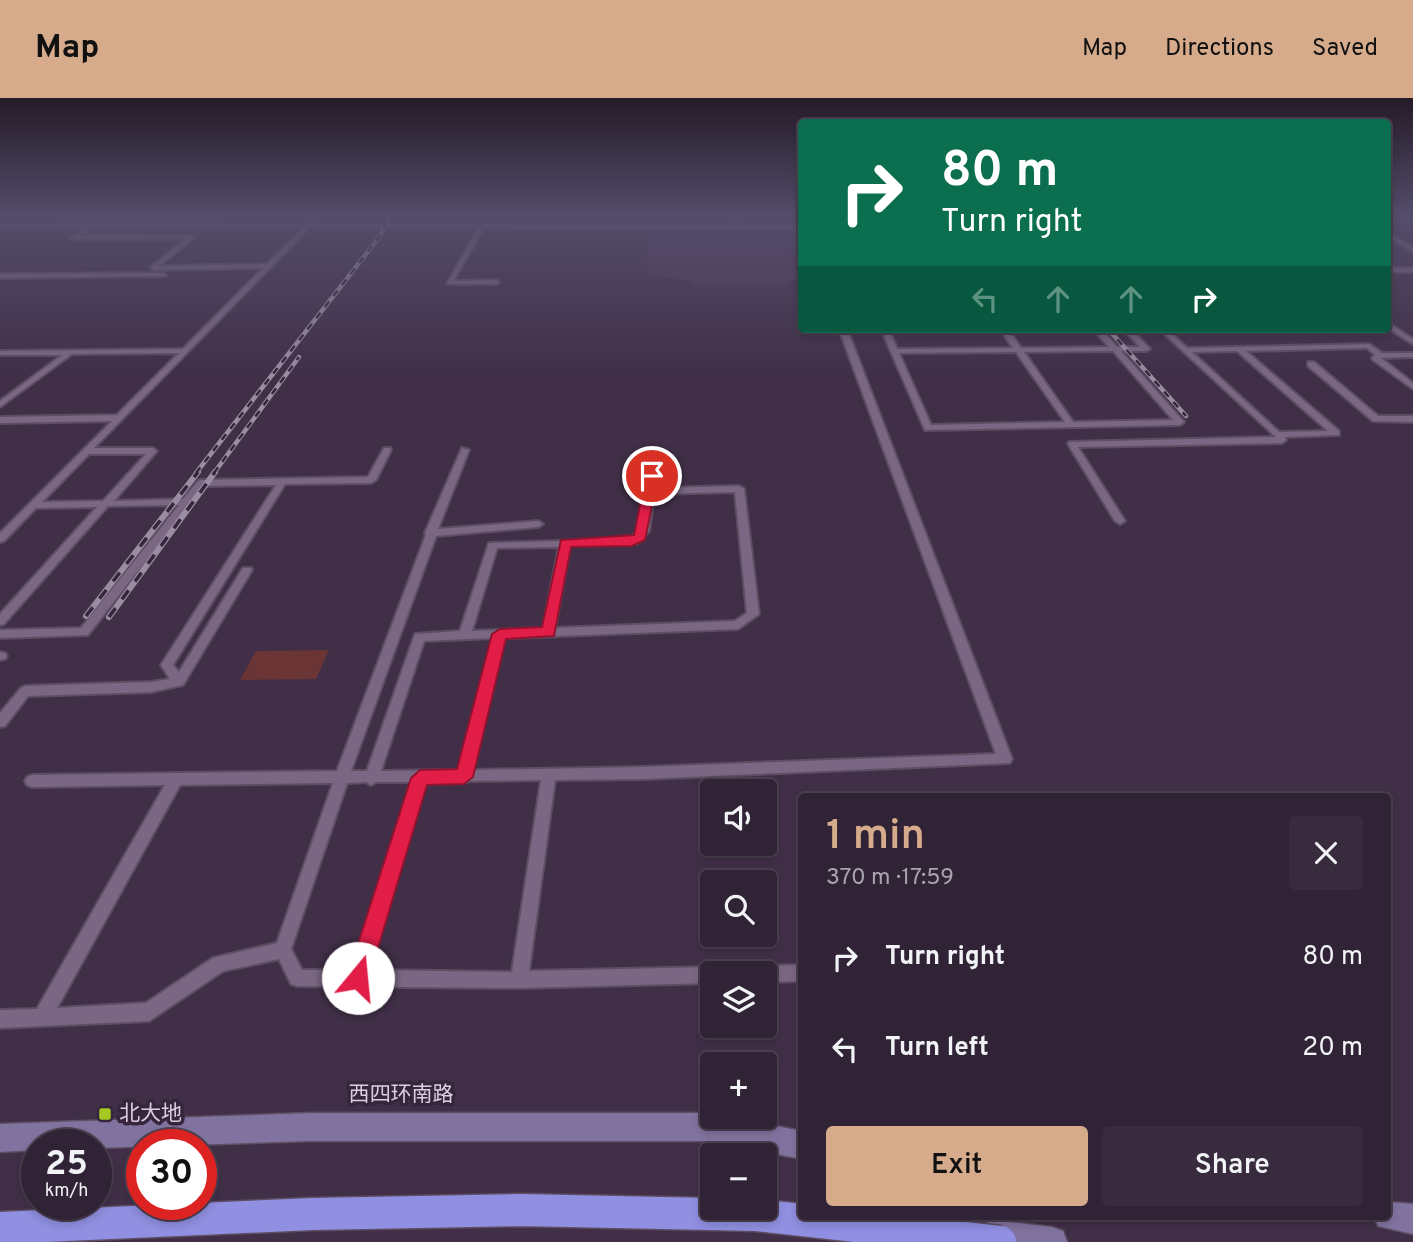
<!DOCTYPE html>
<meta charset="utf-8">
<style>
:root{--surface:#312336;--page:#392b3e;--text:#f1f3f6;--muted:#a8a4ad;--line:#4c4051;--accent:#d6ab8b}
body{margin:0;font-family:Overpass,"Noto Sans SC",sans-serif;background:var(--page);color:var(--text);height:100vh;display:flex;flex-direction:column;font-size:26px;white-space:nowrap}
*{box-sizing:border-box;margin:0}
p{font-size:23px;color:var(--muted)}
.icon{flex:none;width:38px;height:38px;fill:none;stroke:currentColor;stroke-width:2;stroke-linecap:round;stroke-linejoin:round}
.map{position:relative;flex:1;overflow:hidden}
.panel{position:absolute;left:798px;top:695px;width:593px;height:427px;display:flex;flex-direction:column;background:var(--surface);border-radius:7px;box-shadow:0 4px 10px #0003,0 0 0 2px var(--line)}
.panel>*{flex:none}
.hud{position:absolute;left:798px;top:21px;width:593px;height:214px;border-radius:7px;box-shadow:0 4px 10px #0003,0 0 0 2px var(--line);background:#0b6e4f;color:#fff;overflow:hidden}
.buttons{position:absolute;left:700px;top:681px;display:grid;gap:14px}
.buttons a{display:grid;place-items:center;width:77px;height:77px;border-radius:7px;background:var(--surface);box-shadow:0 4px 10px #0003,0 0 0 2px var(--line);font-size:35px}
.speed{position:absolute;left:21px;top:1031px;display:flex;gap:14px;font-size:35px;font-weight:700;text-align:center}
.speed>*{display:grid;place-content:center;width:91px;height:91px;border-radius:50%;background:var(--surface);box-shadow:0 4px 10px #0003,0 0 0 2px var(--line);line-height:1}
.speed small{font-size:18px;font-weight:400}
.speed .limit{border:10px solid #d22;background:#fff;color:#111}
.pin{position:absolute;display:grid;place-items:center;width:60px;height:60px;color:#fff;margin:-30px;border:4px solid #fff;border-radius:50%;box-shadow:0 2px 7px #0007}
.me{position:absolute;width:77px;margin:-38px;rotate:17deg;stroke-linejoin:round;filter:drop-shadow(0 0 5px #0008)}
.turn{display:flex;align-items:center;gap:24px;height:147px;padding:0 28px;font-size:32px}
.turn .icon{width:91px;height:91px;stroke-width:2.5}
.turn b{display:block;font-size:49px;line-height:60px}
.lanes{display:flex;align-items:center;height:66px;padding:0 28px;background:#0003;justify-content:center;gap:35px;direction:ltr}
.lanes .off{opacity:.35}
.round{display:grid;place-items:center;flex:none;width:74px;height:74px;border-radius:7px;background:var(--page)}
.summary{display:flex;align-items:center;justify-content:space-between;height:119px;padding:0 28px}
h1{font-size:42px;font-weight:600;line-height:52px;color:var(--accent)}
.button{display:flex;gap:14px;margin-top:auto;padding:14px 28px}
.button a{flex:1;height:80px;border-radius:7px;background:var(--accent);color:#111;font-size:28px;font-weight:600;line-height:80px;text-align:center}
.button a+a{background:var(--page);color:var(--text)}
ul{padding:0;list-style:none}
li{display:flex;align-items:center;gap:21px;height:91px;padding:0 28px}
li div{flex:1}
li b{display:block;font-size:26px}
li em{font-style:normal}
header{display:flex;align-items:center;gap:42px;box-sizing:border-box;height:98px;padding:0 35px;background:var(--accent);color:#111}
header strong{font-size:33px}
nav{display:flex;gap:38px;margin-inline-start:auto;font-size:24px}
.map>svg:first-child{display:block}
.built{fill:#4d3655}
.green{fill:#6a3534}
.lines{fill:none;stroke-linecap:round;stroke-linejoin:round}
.street-casing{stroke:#5d4e63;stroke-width:4}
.secondary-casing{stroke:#5d4e63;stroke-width:3}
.street{fill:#7b6783;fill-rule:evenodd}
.secondary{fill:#81739f;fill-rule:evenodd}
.rail-far1-casing{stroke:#9b8da1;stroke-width:4.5}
.rail-casing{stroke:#9b8da1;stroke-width:6}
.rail-far1{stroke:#37253d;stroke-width:2.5;stroke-dasharray:7;stroke-linecap:butt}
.rail{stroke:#37253d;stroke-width:3.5;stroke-dasharray:11;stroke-linecap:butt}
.highway-bridge-casing{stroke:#5d4e63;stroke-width:35;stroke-linecap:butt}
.highway-bridge{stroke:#908fe1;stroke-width:32}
.route{fill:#e11d48;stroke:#92132f;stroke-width:2}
.poi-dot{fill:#a5c822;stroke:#37253d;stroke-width:2.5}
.labels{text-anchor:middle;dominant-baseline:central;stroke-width:7;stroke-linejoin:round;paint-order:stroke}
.near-street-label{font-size:21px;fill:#dacfdf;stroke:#37253d}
.near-poi-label{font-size:21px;fill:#dacfdf;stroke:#37253d;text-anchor:start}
</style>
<header>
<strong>Map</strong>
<nav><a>Map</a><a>Directions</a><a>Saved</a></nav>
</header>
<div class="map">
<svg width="1413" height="1144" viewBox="0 0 1413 1144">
<rect width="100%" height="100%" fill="#412f48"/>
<path class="built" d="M645 133 801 135V183H786L785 187H690L691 183 648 177Z"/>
<path class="green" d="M329 552 316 581 240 582 256 553Z"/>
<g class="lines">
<defs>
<g id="street">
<path d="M56 117 217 118 220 120 217 122 59 119Z"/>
<path d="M316 117H322L313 126 802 127V131L310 129 94 350H153L157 353 114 403 183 401 198 383 201 382 368 379 384 350H390L391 352 376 382 371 385 285 386 173 567 179 574 243 470H251L252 472 183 587 151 594 28 598 5 628 0 629V615L21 590 25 588 151 584 170 581 161 567 276 387 204 388 88 537 0 540V532L81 530 179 407 108 408 4 526 0 527V516L97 409 36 410 4 443 0 444V435L112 323 0 325V319L117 317 179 255 72 256 0 309V303L62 257H0V253L183 251 263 170 153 172 151 169 186 141H73L70 139 84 132 89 133 81 137 194 138V140L159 168 267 166 304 129H0V125L307 126ZM89 356H146L103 403 42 404Z"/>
<path d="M757 117H770L738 122 741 124 738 126 725 122Z"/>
<path d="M1413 120V124L1388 125V121Z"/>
<path d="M478 131 483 132 453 183 496 182 499 184 496 186H447Z"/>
<path d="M1388 135 1413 149V154L1388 139Z"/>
<rect x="1388" y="170" width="25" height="4"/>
<path d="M164 175 166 178 0 180V176Z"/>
<path d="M1388 225 1413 241V246L1388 230Z"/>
<path d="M839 231H847L1012 661 1010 665 643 681 555 682 529 873 712 869 718 871 720 875H712V885L519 890 297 888 291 886 279 861 223 873 149 923 0 930V912L37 911 165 687 32 689 27 687 25 683 27 679 32 677 337 673 426 437 425 435 462 350 469 352 438 431 538 423 543 426 538 429 436 438 351 673H367L415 536 460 533 489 445 629 441 639 432 649 363 654 360 659 363 655 390 739 388 744 391 759 516 738 531 505 540 473 672 643 669 996 656ZM735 394 747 515 735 523 555 530 570 448 636 446 649 433 654 396ZM559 449 543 530 472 533 497 450ZM493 540 459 672 381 673 424 543ZM541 682 512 874 369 872 426 683 464 685 469 683ZM366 684 371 687 376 684H412L352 872H302L291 851 347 685ZM333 685 277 845 213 860 146 905 57 910 180 687Z"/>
<path d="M881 231H889L897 251 1013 250 1000 231H1008L1021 250 1109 249 1093 231H1101L1117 249H1140L1123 231H1131L1150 251 1146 253H1121L1184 324 1180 327 925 332ZM1113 253 1173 322 1073 324 1024 254ZM1016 254 1065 324 931 327 899 255Z"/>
<path d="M1159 231H1167L1187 250 1369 246 1382 255H1413V259L1381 260 1413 285V291L1373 262 1372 260 1375 257 1367 250 1246 253 1339 333V337L1285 339 1286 342 1282 345 1078 349 1125 423 1120 426 1115 423 1068 346 1069 344 1276 339ZM1237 253 1328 333 1279 334 1192 254Z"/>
<path d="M1308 264H1314L1378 318H1413V324L1373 323 1308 268Z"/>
<path d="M0 554 5 555 7 558 5 561 0 562Z"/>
<path d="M802 867V883L765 884V875H757L759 870 765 868Z"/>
</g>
<g id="secondary">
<path d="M310 1015H706L802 1033V1061L706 1043H310L96 1050V1046H37V1052L0 1054V1026Z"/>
<path d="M1388 1104 1413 1106V1136L1378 1128 1374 1118H1388Z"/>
<path d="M993 1122 1052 1129 1063 1133 1067 1144H981L978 1137 983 1127Z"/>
</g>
</defs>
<use href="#street" class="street-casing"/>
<use href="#secondary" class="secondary-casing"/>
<use href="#street" class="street"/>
<use href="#secondary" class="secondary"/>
<defs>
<g id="rail-far1">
<path d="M1108 231 1186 318"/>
<path d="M196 375 380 138 389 117"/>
<path d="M214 375 299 259"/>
</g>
<g id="rail">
<path d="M86 518 198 374"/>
<path d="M109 519 215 374"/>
</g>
</defs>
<use href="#rail-far1" class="rail-far1-casing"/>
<use href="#rail" class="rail-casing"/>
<use href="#rail-far1" class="rail-far1"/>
<use href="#rail" class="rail"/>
<defs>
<path id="highway-bridge" d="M0 1130 313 1116 522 1112 756 1117 1000 1144"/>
</defs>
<use href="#highway-bridge" class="highway-bridge-casing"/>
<use href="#highway-bridge" class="highway-bridge"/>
</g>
<linearGradient id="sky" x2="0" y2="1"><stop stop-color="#241a28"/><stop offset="0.42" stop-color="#544d6a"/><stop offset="1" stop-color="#544d6a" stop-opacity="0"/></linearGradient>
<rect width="1413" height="277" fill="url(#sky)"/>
<path class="route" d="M652 374 658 378 645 442 632 448 571 449 554 538 506 541 473 679 464 686 427 687 369 880 366 888 358 891 350 888 347 880 411 680 420 672 457 671 492 536 500 531 542 529 561 442 634 437 646 378Z"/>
<rect class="poi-dot" x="98" y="1009" width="14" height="14" rx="3.5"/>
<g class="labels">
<g class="near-street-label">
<text x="401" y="997">西四环南路</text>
</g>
<g class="near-poi-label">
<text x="119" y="1016">北大地</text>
</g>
</g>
</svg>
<div class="buttons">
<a><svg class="icon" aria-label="sound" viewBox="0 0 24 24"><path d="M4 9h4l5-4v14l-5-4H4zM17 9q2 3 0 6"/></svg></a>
<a><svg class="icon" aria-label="search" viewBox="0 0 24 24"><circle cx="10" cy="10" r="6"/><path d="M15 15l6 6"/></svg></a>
<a><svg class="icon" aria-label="layers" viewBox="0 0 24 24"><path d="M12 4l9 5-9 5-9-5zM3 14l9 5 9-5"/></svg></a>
<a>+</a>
<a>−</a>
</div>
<div class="speed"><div>25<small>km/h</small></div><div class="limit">30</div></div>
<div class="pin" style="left:652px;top:378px;background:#d93025"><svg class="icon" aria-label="arrive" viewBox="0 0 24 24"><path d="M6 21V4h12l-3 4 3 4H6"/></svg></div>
<svg class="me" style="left:358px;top:880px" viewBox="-20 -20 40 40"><circle r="19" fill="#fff"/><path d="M0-13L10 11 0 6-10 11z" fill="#e11d48"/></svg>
<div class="hud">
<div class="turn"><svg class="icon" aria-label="right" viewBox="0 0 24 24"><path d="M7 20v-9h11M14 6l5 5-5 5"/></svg><div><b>80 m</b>Turn right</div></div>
<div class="lanes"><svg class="icon off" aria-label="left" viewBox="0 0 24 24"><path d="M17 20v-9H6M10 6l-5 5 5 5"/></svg><svg class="icon off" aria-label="ahead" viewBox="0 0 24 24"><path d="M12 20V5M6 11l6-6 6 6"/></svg><svg class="icon off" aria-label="ahead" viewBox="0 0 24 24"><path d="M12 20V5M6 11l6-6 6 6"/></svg><svg class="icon" aria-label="right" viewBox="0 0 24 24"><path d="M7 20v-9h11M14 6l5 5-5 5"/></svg></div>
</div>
<section class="panel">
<div class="summary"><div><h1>1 min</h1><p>370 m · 17:59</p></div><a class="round"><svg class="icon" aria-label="close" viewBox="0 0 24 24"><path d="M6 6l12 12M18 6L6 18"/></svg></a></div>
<ul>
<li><svg class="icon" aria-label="right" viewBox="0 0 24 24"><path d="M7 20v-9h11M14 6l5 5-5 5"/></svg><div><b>Turn right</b></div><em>80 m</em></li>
<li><svg class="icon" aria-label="left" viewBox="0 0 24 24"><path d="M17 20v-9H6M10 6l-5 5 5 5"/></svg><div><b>Turn left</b></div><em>20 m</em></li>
</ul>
<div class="button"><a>Exit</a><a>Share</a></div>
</section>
</div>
